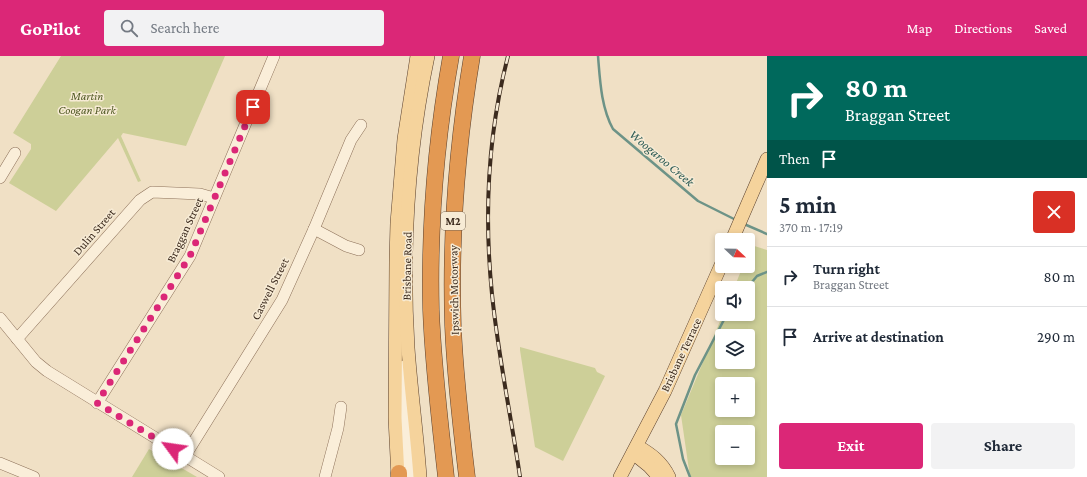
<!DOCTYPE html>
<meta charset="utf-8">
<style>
:root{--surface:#fff;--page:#f2f2f3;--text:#1f2937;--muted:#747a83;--line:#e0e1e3;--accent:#db2777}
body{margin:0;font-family:"Crimson Pro",serif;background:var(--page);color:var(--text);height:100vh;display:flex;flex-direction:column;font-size:15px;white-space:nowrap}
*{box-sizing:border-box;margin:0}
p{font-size:13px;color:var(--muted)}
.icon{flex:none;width:22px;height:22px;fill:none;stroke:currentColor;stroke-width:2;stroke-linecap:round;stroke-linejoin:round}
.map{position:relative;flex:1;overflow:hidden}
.drawer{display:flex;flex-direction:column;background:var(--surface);width:320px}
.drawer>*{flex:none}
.hud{background:#00695c;color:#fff;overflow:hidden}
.needle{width:26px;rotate:112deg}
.buttons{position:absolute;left:715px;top:177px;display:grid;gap:8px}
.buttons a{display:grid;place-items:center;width:40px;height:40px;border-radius:4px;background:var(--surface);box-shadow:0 2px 6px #0003;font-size:20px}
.pin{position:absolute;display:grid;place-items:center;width:34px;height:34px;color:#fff;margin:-17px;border-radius:8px;box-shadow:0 2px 6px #0006}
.me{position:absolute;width:44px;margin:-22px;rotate:301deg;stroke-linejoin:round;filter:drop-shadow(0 0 3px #0008)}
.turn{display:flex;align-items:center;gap:14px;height:84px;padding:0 12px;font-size:18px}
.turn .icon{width:52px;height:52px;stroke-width:2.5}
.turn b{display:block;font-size:28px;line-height:34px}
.then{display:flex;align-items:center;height:38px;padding:0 12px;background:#0003;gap:8px;font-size:15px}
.round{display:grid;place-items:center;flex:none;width:42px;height:42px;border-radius:4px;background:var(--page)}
.summary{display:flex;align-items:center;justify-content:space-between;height:68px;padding:0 12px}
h1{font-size:24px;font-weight:700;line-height:30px}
.action{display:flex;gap:8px;margin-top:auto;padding:8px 12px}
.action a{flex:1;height:46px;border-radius:4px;background:var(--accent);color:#fff;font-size:16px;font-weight:700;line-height:46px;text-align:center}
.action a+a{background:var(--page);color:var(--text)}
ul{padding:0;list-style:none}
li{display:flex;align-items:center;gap:12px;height:60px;padding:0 12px;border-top:1px solid var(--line)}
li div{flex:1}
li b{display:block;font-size:15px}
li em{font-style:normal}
header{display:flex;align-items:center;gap:24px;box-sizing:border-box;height:56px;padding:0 20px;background:var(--accent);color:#fff}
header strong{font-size:19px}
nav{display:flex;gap:22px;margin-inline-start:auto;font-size:14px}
.search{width:280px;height:36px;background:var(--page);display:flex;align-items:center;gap:10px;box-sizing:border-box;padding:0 14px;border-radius:4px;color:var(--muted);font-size:15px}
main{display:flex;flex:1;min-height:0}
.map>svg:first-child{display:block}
.green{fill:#cdcf98;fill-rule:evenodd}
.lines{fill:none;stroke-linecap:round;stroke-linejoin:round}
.stream{stroke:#6d9387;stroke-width:2.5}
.minor-casing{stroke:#8d715a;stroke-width:12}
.major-casing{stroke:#5a402e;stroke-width:14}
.highway-casing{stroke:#5a402e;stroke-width:17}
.minor{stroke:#faeed9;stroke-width:11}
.major{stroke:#f5d39c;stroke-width:13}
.highway{stroke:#e39953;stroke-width:16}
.rail-casing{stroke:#3c2b1e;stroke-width:4}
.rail{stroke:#f7ebd5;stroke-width:2.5;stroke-dasharray:8;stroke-linecap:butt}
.route{stroke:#db2777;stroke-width:7;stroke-dasharray:0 12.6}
.labels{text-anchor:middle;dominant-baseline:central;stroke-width:3;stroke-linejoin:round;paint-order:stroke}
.shield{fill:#f7ebd5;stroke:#746555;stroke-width:1}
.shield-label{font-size:11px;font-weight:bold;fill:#3c2b1e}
.park-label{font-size:12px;font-style:italic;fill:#505924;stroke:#f7ebd5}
.street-label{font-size:12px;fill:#3c2b1e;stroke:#f7ebd5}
.water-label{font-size:13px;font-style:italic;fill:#2d5c56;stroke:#f7ebd5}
</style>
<header>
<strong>GoPilot</strong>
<div class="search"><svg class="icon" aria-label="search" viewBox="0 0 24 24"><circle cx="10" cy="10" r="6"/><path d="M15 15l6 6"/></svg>Search here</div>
<nav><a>Map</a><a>Directions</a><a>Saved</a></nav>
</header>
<main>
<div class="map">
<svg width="767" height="421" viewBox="0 0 767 421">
<rect width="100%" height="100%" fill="#f0e0c5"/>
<g class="green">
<path d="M61 0H225L186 90 123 77 121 80 141 125 138 126 118 82 56 155 9 127 31 93V88L13 77Z"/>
<path d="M751 189 767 194V421H690L681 359 723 258H748V232H734L743 210H748V197ZM722 280H748V306H722ZM722 328H748V354H722ZM722 376H748V402H722Z"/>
<path d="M520 291 595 312 597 316 605 320 563 405 535 391 520 294Z"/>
<path d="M149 393 197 421H132Z"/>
</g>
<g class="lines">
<g class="stream">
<path d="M598 0C600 24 601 51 613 73L698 145 736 164"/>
<path d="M744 168 767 178"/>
<path d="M747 232 757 220 767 216"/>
<path d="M690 421 683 403 676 368 695 319 727 258"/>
</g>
<defs>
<g id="minor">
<path d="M0 122 15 97"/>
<path d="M314 173 346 190 359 194"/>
<path d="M0 262 36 306 47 315 219 421"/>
<path d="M17 283 140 144 152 136 200 138 214 142"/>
<path d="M404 310 405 373 409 421"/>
<path d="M97 347 190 200 274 0"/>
<path d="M185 400 282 244 314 173 351 84 361 69"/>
<path d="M0 407 34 421"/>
<path d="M325 421 338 372 341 351"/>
</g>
<g id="major">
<path d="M732 184 767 103"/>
<path d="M637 390C651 398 662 406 669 421"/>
<path d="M633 397 649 410 659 421"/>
<path d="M398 421 395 362 396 206 397 167 404 83 417 0"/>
<path d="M420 421C417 378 411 335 408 292 402 194 408 95 428 0"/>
<path d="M620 421 665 335 722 207"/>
</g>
<g id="highway">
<path d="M399 417V421"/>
<path d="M446 421C440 366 433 310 431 254 429 169 436 84 451 0"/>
<path d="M467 421C461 371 455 320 453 270 450 179 457 90 472 0"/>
</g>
</defs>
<use href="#minor" class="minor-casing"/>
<use href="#major" class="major-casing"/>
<use href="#highway" class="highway-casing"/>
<use href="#minor" class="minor"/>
<use href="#major" class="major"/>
<use href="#highway" class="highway"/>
<defs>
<path id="rail" d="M508 0C488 77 484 159 492 238 498 299 511 360 520 421"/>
</defs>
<use href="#rail" class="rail-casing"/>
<use href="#rail" class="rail"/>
</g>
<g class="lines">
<path class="route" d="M173 393 97 347 190 200 253 51"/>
</g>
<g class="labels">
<rect class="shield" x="441" y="156" width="24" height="18" rx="3"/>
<g class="shield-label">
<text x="453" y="165">M2</text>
</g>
<g class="park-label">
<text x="87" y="40">Martin<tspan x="87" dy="14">Coogan Park</tspan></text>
</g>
<g class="street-label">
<text transform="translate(185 174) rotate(-65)">Braggan Street</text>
<text transform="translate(94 176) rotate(-49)">Dulin Street</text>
<text transform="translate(407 210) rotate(-89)">Brisbane Road</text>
<text transform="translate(270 233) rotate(-63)">Caswell Street</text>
<text transform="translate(454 234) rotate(-91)">Ipswich Motorway</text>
<text transform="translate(681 299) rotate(-65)">Brisbane Terrace</text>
</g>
<g class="water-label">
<text transform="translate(662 102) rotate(40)">Woogaroo Creek</text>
</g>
</g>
</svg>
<div class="buttons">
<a><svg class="needle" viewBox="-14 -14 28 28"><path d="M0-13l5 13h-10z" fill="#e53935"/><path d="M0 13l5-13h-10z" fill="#747a83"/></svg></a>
<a><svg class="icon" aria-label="sound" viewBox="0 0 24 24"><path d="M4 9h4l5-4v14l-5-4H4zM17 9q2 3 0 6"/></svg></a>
<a><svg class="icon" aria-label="layers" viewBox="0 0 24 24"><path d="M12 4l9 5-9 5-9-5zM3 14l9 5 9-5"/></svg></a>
<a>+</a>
<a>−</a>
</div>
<div class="pin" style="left:253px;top:51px;background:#d93025"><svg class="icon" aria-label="arrive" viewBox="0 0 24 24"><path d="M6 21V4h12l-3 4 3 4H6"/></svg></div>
<svg class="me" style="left:173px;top:393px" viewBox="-20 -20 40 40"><circle r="19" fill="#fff"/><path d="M0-13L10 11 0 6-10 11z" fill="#db2777"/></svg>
</div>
<section class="drawer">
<div class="hud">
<div class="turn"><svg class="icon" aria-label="right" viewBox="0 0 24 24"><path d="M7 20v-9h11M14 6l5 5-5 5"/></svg><div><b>80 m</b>Braggan Street</div></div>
<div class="then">Then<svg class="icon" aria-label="arrive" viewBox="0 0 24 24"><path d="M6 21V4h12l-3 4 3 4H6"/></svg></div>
</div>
<div class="summary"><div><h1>5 min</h1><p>370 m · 17:19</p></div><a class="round" style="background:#d93025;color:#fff"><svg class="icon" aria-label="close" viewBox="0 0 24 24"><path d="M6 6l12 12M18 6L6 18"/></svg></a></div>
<ul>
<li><svg class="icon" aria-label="right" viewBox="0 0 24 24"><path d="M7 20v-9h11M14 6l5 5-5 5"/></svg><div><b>Turn right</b><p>Braggan Street</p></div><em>80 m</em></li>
<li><svg class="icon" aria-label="arrive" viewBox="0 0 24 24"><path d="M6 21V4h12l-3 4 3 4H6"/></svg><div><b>Arrive at destination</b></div><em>290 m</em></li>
</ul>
<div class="action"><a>Exit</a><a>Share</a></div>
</section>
</main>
